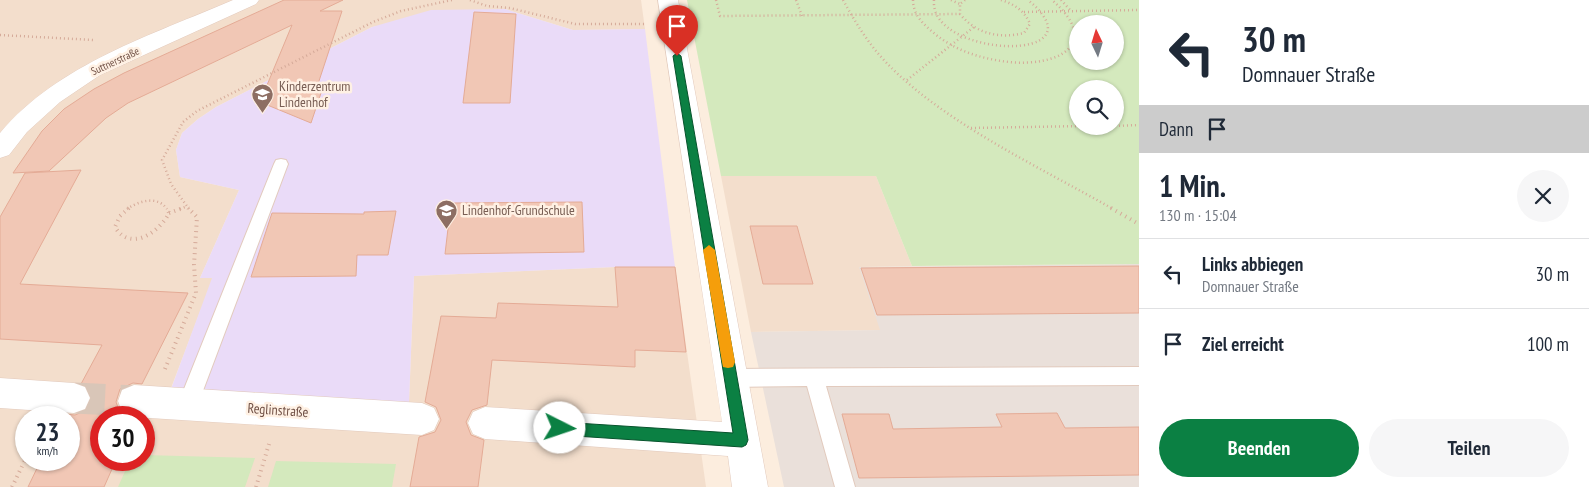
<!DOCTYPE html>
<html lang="de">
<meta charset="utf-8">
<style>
:root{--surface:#fff;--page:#f6f6f7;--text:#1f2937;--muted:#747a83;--line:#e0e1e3;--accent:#0b8043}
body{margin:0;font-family:"PT Sans Narrow",sans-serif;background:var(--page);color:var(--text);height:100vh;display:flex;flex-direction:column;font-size:19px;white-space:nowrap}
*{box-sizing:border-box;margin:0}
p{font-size:16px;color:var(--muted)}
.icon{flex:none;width:28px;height:28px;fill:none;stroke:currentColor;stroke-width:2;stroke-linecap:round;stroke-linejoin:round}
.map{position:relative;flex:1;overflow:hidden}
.sheet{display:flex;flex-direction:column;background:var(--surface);width:450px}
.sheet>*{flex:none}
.guide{background:#fff;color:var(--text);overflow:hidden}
.needle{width:32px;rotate:356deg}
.buttons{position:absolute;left:1069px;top:15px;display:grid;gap:10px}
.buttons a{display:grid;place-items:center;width:55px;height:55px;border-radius:50%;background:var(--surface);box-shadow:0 1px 4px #0004;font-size:25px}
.speed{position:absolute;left:15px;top:406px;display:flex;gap:10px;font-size:25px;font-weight:700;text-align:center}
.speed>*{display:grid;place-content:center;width:65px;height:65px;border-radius:50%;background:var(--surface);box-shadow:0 1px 4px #0004;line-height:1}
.speed small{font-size:12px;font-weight:400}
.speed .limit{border:8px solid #d22;background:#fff;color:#111}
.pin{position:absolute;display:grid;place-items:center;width:42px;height:42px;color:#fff;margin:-51px -21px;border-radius:50% 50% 50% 0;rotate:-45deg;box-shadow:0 0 5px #0007}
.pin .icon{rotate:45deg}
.me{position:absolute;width:55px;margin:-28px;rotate:94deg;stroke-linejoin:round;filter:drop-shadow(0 0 4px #0008)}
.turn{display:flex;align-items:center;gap:18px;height:105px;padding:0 20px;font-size:22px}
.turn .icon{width:65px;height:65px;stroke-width:2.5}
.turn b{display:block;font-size:35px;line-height:42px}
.then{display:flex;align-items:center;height:48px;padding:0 20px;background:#0003;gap:10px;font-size:19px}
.round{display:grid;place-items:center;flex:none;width:52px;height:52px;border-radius:26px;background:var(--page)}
.headline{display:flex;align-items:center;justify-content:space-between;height:85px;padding:0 20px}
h1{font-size:30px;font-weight:700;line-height:38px}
.primary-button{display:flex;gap:10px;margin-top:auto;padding:10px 20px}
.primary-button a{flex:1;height:58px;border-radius:30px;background:var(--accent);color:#fff;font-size:20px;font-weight:700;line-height:58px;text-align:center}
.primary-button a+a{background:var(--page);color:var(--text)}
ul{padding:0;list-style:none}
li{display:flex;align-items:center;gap:15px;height:70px;padding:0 20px;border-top:1px solid var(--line)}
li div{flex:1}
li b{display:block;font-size:19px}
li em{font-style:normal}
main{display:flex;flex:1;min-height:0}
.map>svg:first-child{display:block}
.residential{fill:#f3decc;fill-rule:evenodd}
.industrial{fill:#eae0da}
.education{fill:#eadbf8}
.green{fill:#d4e9bd;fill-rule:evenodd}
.building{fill:#f1c7b5;stroke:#e4ab96}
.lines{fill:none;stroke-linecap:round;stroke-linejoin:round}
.minor-tunnel{stroke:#d9c6b8;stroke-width:31;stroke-dasharray:31 15;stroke-linecap:butt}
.service-casing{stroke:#e2cabd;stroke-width:2}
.minor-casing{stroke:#e2cabd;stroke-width:1}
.path-far1{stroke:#d5aa99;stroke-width:2.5;stroke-dasharray:1 3;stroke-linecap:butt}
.path{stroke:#d5aa99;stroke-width:4;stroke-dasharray:1 4.5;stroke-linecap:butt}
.service{fill:#fff;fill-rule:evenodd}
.minor{fill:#fff;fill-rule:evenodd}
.route{fill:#0b8043;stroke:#07532c}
.slow{fill:#f59e0b}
.labels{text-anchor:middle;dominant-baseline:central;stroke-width:5;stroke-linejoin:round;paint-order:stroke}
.far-street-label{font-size:11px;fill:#715146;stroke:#fff1e4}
.education-label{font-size:14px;fill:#785e54;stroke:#fff1e4;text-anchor:start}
.street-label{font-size:14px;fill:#715146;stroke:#fff1e4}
</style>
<main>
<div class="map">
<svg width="1139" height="487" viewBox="0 0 1139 487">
<rect width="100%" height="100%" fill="#fcedde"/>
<g class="residential">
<path d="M0 0H641L645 29 573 30 505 9 372 27 216 107 198 119 182 133 176 150 180 177 239 190 200 278H213L171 388 409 402 414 276 615 267H675L706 487H0ZM26 418H69V460H26ZM101 418H144V460H101Z"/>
<path d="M721 176H876L912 266 860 267 881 330 751 332Z"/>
</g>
<path class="industrial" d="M1139 264V487H784L751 332 880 330 859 267Z"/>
<path class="education" d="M505 9 573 30 645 29 675 267H615L414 276 409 403 171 389 212 278H200L239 190 180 177 176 150 182 133 198 119 216 107 372 27 431 10Z"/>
<g class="green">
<path d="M687 0H1139V264L912 266 876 176H721ZM1078 24H1115V61H1078ZM1078 89H1115V126H1078Z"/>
<path d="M144 455 255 458 245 487H118L130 460H144Z"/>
<path d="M276 461 396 464 392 487H268Z"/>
</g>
<g class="building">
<path d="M284 0H343L320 11H342L318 84H324L311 123 260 102 292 25 128 103 106 118 49 171 13 173 42 131 64 109 94 89 124 73Z"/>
<path d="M474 12 516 14 510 103H463Z"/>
<path d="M81 170 20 284 188 293 142 384 133 383 120 389 116 402 120 413 126 416V418H101V460H116L104 487H28L41 460H69V418H62L64 414 75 415 87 410 92 397 87 386 81 384 102 345 0 339V217L25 173Z"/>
<path d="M582 202 584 252 445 254 451 203Z"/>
<path d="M396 211 388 255H357L356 276 251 277 272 213 364 214V212Z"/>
<path d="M750 226H797L813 284H763Z"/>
<path d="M1139 266V313L877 315 861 268Z"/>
<path d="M615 267H675L686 352 635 350V367L492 360 487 405 472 410 466 422 471 435 484 440 478 487H410L419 437 435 432 441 420 436 407 425 402 441 316 496 318 498 303 618 307Z"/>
<path d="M1057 413 1065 428 1139 427V475L859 478 842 414H889L893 429 1002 427 996 414Z"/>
</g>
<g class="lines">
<path class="minor-tunnel" d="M74 398 134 401"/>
<defs>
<g id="service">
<path d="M281 159 286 160 288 164 198 404 195 411 188 413 181 411 178 404 274 164 276 160Z"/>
<path d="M1139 367V385L826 386 855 487H835L807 386 731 387 724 384 722 378 724 372 731 369Z"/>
</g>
<g id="minor">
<path d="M233 0H259L256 4 100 75 60 102 27 132 9 155 0 158V133C58 64 152 35 233 0Z"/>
<path d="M658 0H678L768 487H732L728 456 485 439 473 434 468 423 473 412 485 407 722 422Z"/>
<path d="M0 378 74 383 85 387 90 398 85 409 74 413 0 408Z"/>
<path d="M134 385 422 403 434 408 439 419 434 430 422 435 134 417 122 412 118 401 122 390Z"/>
</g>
</defs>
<use href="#service" class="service-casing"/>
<use href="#minor" class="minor-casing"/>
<g class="path-far1">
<path d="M470 0 487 6 510 8 575 24H644"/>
<path d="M716 0 720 16 960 14"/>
<path d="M796 0 802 16"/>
<path d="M843 0C853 18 863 35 876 51 931 117 1038 166 1113 209"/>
<path d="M913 0C913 15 924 25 935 34 956 51 982 59 1009 62 1056 67 1104 45 1052 0"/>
<path d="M934 0C929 59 1106 64 1028 0"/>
<path d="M951 0 960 4"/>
<path d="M965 0 960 4V14C976 34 1000 39 1024 33L1030 24C1025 11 1014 4 1001 0"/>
<path d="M1061 0 1071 11"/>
<path d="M1024 12 1139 10"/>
<path d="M0 35 94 40"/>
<path d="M907 80 974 27"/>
<path d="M1115 126 1139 125"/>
<path d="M971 128 1082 126"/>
<path d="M127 209C139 201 157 195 167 209"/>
<path d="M180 209 185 207"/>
<path d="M189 209 171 184 162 160 183 122 197 111 373 22 401 11 452 0"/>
</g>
<g class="path">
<path d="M129 208 120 216 115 227C130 252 159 233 169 213L167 208"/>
<path d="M1111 208 1139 224"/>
<path d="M169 213 183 208"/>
<path d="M165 369 196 293 194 265 197 217 188 208"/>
<path d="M12 487 26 458"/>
<path d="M256 487 269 444"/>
</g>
<use href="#service" class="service"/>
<use href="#minor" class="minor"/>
</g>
<path class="route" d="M677 53 681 56 748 440 746 445 742 447 560 435 555 433 553 428 555 424 560 422 733 433 673 56Z"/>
<path class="slow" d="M709 245 715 250 735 362 733 367 728 368 723 367 722 362 703 250Z"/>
<defs>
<symbol id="school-pin" viewBox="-11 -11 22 30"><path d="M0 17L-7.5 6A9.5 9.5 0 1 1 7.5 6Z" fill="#8d6e63" stroke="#fff1e4"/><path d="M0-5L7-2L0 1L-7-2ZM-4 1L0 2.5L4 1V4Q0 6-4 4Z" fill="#fff"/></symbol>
</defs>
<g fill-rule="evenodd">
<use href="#school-pin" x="250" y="82" width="25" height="34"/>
<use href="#school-pin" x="434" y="198" width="25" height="34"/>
</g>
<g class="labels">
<g class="far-street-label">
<text transform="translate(115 61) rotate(-25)">Suttnerstraße</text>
</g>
<g class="education-label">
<text x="279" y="86">Kinderzentrum<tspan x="279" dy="16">Lindenhof</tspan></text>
<text x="462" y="210">Lindenhof-Grundschule</text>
</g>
<g class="street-label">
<text transform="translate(278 410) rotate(4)">Reglinstraße</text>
</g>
</g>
</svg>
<div class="buttons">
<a><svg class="needle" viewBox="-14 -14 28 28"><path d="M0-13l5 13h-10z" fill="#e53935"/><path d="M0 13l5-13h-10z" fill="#747a83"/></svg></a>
<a><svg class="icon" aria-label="search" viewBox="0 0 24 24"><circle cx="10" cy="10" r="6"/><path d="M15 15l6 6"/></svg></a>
</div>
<div class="speed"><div>23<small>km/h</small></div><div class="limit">30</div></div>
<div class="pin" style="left:677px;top:56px;background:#d93025"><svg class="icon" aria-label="arrive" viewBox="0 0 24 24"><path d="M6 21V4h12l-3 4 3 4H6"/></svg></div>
<svg class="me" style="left:560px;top:428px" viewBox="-20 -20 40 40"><circle r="19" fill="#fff"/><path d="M0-13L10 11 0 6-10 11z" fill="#0b8043"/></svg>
</div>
<section class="sheet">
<div class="guide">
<div class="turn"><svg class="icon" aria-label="left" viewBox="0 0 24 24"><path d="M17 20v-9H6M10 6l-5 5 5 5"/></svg><div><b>30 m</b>Domnauer Straße</div></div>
<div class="then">Dann<svg class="icon" aria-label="arrive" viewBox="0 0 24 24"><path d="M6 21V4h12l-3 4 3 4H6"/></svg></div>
</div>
<div class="headline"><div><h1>1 Min.</h1><p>130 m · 15:04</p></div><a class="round"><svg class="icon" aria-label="close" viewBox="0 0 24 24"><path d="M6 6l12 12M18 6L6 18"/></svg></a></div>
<ul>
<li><svg class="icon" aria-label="left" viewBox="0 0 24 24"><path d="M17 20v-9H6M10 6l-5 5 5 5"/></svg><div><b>Links abbiegen</b><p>Domnauer Straße</p></div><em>30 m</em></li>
<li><svg class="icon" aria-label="arrive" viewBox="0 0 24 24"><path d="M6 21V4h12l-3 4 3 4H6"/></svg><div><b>Ziel erreicht</b></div><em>100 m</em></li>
</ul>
<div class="primary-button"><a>Beenden</a><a>Teilen</a></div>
</section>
</main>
